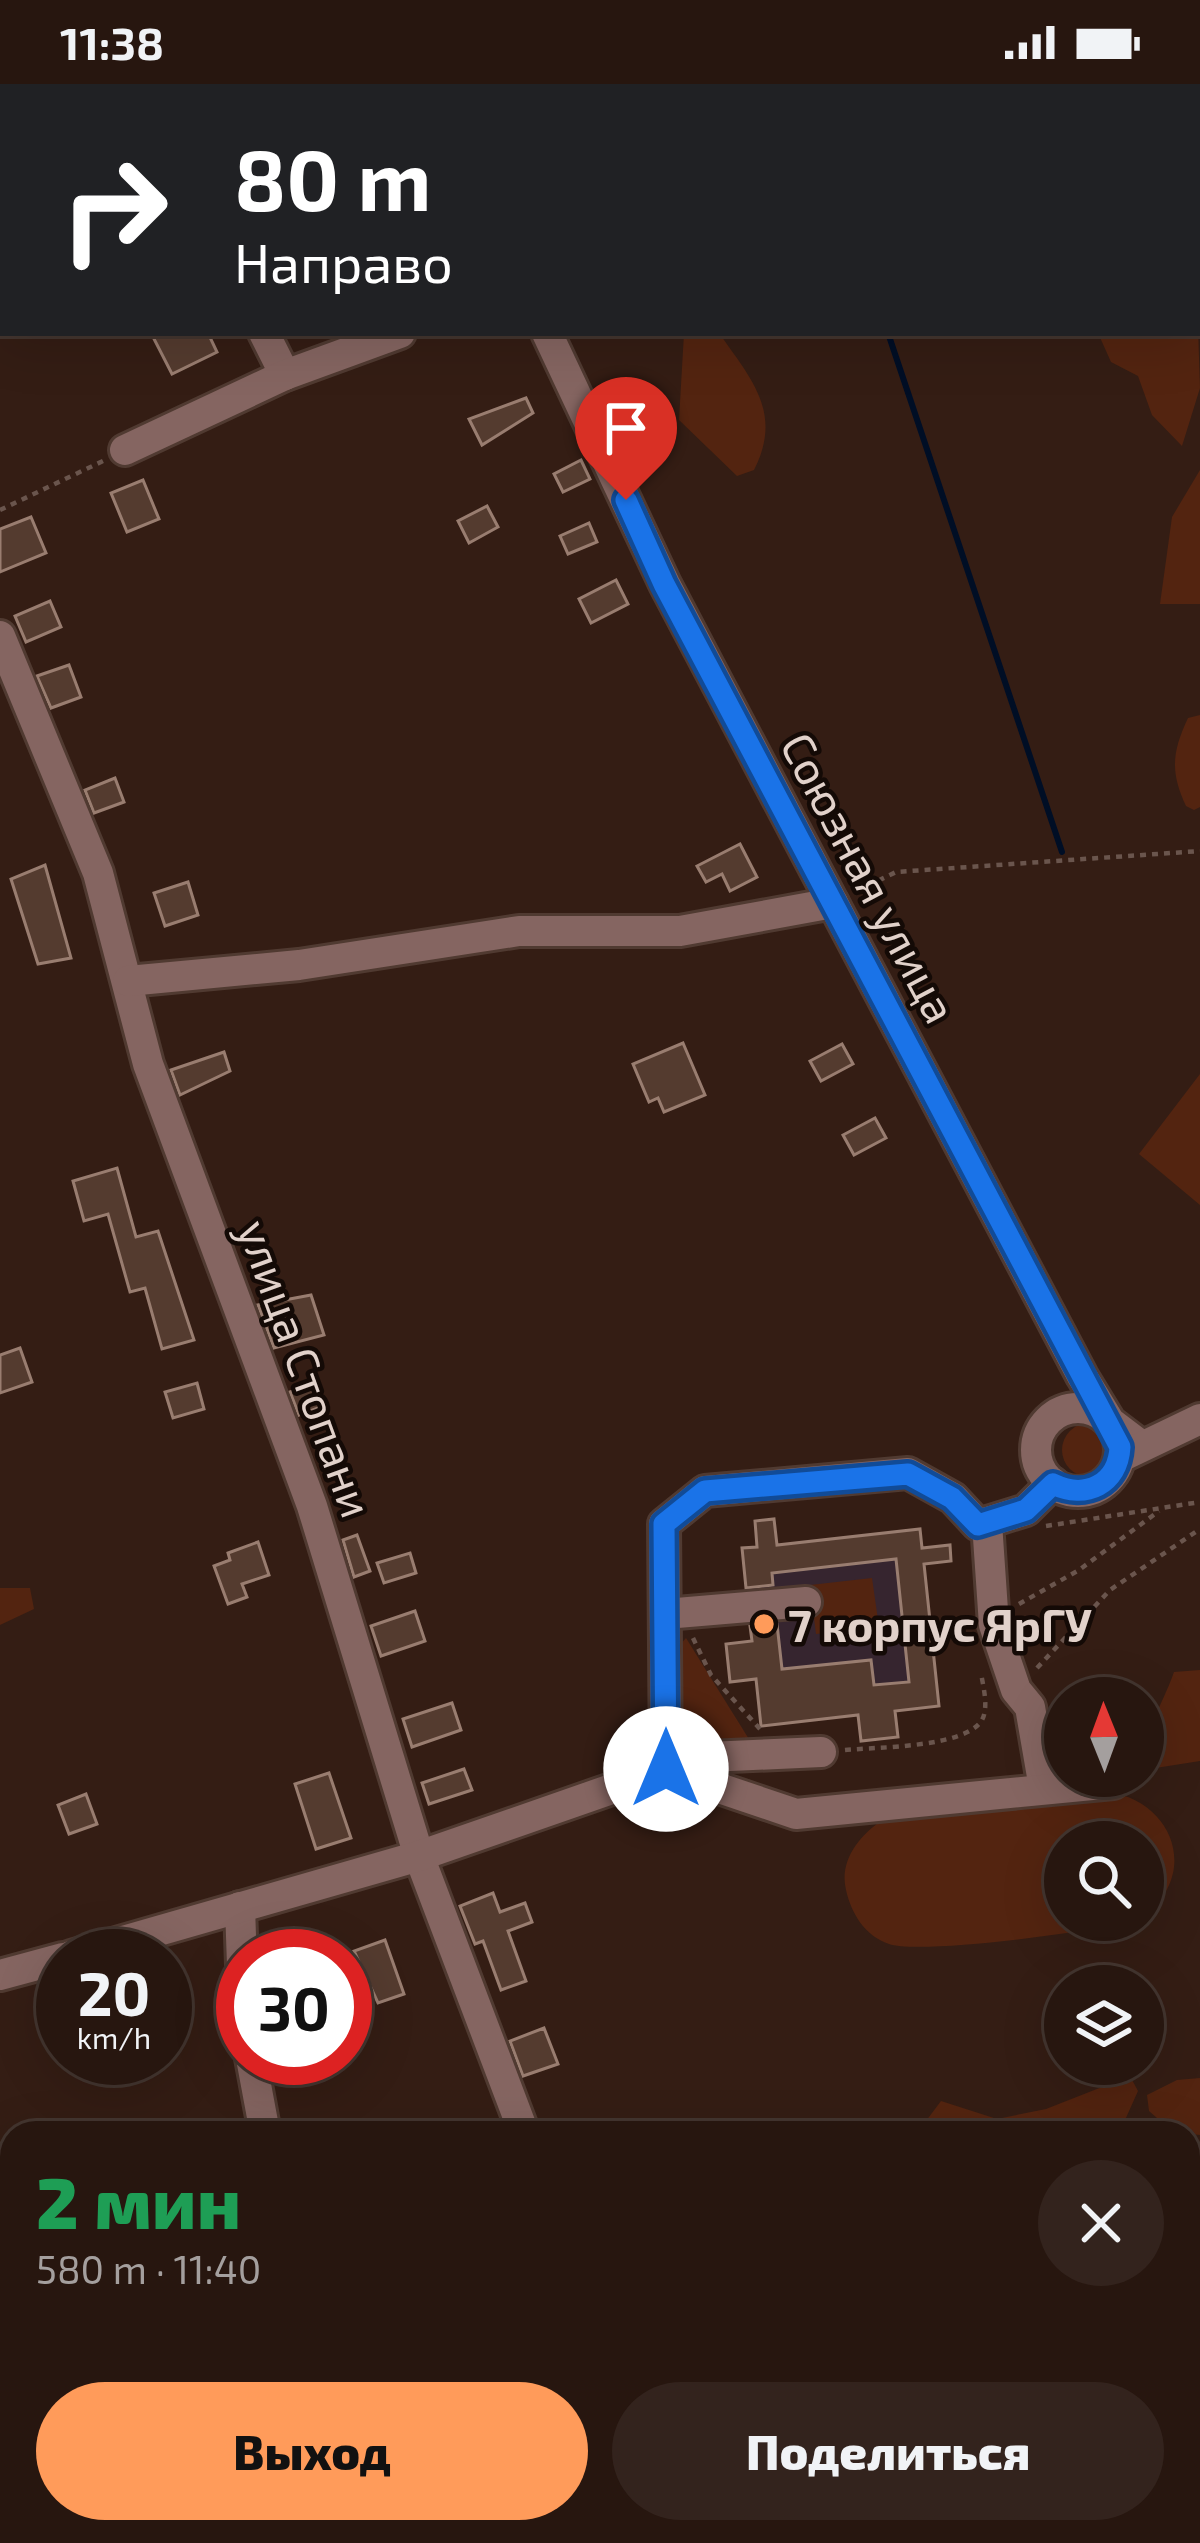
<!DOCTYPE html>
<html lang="ru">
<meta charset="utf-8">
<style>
:root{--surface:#27160f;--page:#33231d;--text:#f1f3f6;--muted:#a49f9e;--line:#43352f;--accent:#ff9b5a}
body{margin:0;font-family:"Exo 2",sans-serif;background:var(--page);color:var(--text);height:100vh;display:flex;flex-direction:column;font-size:45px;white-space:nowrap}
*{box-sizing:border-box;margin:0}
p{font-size:39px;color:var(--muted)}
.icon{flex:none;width:66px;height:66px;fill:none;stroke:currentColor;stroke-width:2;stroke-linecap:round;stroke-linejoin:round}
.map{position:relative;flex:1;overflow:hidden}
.details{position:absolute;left:0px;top:2037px;width:1200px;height:423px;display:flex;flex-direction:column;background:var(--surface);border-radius:36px 36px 0 0;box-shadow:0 12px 48px #0002,0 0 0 3px var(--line)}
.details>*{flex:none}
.guide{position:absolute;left:0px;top:0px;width:1200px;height:252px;box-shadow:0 12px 48px #0002,0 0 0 3px var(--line);background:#202124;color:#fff;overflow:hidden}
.needle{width:78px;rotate:359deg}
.buttons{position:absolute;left:1044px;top:1593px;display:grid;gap:24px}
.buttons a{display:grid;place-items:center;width:120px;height:120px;border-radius:50%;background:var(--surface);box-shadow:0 12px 48px #0002,0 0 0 3px var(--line);font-size:60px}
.speed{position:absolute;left:36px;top:1845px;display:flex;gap:24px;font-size:60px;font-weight:700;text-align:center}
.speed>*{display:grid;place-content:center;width:156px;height:156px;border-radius:50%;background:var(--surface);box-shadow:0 12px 48px #0002,0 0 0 3px var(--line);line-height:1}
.speed small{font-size:30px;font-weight:400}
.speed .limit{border:18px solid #d22;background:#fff;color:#111}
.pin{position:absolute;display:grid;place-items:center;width:102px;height:102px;color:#fff;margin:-123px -51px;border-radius:50% 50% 50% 0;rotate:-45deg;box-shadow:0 0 12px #0007}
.pin .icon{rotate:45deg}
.me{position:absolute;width:132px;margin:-66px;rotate:0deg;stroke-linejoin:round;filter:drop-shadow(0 0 9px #0008)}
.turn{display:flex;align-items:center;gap:42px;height:252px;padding:0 36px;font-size:54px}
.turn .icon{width:156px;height:156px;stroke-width:2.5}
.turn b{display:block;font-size:84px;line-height:102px}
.round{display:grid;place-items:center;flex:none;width:126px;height:126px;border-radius:63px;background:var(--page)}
.overview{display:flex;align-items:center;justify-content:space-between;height:204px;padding:0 36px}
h1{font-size:72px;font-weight:800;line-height:90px;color:#1e9e55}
.button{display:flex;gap:24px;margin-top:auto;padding:24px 36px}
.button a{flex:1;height:138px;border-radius:72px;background:var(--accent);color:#111;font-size:48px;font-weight:800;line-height:138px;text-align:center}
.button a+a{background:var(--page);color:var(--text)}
.status{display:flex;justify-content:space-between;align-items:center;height:84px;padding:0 60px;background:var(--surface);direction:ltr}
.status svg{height:33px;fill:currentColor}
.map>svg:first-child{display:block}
.education{fill:#36252f}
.green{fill:#532410}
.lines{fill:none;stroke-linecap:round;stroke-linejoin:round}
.stream{stroke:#000e25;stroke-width:6}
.building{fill:#543b2f;stroke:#997d70;stroke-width:3}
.minor-casing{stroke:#503a31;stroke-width:36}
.path{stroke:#6a554d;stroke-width:4.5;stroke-dasharray:6 6;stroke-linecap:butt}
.minor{stroke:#856561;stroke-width:30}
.route-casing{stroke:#114b97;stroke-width:30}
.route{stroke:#1a73e8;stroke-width:21}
.poi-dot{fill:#ff9b5a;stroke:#140a06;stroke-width:4.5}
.labels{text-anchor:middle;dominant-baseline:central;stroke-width:9;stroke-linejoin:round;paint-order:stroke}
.street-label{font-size:45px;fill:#e1d1ca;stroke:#140a06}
.poi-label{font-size:45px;font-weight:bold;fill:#e1d1ca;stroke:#140a06;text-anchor:start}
</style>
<div class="status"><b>11:38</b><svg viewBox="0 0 49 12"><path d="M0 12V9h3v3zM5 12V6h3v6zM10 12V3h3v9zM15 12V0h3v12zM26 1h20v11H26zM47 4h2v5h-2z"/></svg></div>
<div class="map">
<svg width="1200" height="2459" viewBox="0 0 1200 2459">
<rect width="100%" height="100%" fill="#341d14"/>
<path class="education" d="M774 1435 778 1460 920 1445 922 1464 950 1461 951 1477 924 1481 939 1622 895 1627 898 1653 861 1657 857 1631 761 1642 756 1596 730 1598 726 1560 752 1556 742 1464 757 1462 755 1437Z"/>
<g class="green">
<path d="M1197 212 1200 304 1182 362 1152 331 1138 292 1111 278 1098 249H1197Z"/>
<path d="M684 249H719C752 296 783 329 754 386L737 392 679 336Z"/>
<path d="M1200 386V520H1160L1172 433Z"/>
<path d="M1200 631V723L1194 726 1186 722C1170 688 1172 668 1188 634Z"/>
<path d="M1200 990V1121L1139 1070Z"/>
<circle cx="1089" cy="1366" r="27"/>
<path d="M872 1494 879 1543 816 1550 810 1501Z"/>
<path d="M0 1504H30L34 1525 0 1541Z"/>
<path d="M686 1554 752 1660 683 1662 679 1562Z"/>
<path d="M1200 1586V1677L1143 1686C1143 1646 1161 1625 1174 1588Z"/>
<path d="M1108 1708C1174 1717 1200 1791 1143 1832V1758H1065V1836H1136C1099 1847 921 1871 889 1860 865 1852 851 1829 846 1806 839 1777 859 1752 881 1737Z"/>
<path d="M1130 1992 1138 2007 1121 2045 917 2049 941 2017 997 2035 1046 2025Z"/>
<path d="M1200 1994V2051L1173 2048 1149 2027 1147 2011 1177 1996Z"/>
<path d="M0 2262 12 2299V2448H60L63 2459H0Z"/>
<path d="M274 2448H434V2459H279Z"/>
</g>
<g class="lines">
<g class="stream">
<path d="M796 0 797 3"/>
<path d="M888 249 1062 768"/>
</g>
</g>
<g class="building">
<path d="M151 249H208L217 268 172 290Z"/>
<path d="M526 314 533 329 482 361 469 335Z"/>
<path d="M581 376 590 395 563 408 554 390Z"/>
<path d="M143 396 159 435 127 448 111 409Z"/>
<path d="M487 422 498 443 469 459 458 437Z"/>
<path d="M31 433 46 469 0 488V445Z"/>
<path d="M589 439 597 458 568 470 560 452Z"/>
<path d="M616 496 628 520 591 539 579 515Z"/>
<path d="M50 517 61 543 26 558 15 532Z"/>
<path d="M69 581 81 613 51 624 37 592Z"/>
<path d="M115 694 124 718 94 729 85 706Z"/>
<path d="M740 760 757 793 730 807 722 790 706 798 697 782Z"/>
<path d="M45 781 71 874 38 880 11 795Z"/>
<path d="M188 798 198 831 165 842 154 809Z"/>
<path d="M683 959 705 1011 664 1028 658 1014 649 1018 633 980Z"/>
<path d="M842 960 853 980 821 997 810 977Z"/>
<path d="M224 968 230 987 180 1011 171 986Z"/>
<path d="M875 1034 886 1054 854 1071 843 1051Z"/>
<path d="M117 1084 136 1153 158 1147 194 1256 162 1265 145 1204 130 1208 108 1130 84 1137 73 1097Z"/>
<path d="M311 1211 324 1251 274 1264 258 1221Z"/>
<path d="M20 1264 32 1298 0 1309V1271Z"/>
<path d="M197 1299 204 1325 173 1334 165 1308Z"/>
<path d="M314 1300 321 1323 299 1331 290 1308Z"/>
<path d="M774 1435 777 1461 920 1445 922 1464 950 1461 951 1477 924 1480 939 1622 895 1627 898 1653 861 1657 858 1631 761 1642 756 1595 730 1598 726 1560 752 1557 750 1542 777 1540 782 1585 871 1576 874 1601 909 1598 896 1475 772 1489 773 1501 746 1504 742 1464 757 1463 755 1437Z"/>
<path d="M357 1451 370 1487 354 1493 343 1456Z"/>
<path d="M258 1458 269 1491 242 1500 247 1513 228 1520 214 1482 230 1476 228 1469Z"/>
<path d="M410 1469 416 1489 384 1499 377 1479Z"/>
<path d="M415 1527 425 1557 381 1572 371 1542Z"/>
<path d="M452 1619 461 1646 412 1663 403 1635Z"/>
<path d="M464 1685 472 1706 429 1720 422 1699Z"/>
<path d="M329 1689 351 1754 316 1765 295 1700Z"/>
<path d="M86 1710 97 1740 69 1750 58 1721Z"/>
<path d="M493 1809 500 1828 525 1819 532 1838 508 1847 526 1897 501 1906 483 1857 475 1860 460 1822Z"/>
<path d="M385 1856 404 1910 378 1919 354 1867Z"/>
<path d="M544 1944 558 1980 523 1992 510 1957Z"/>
</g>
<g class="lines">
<defs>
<g id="minor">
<path d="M112 0 113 3"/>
<path d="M434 0 435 3"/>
<path d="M264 249 285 291"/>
<path d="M547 249 665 500 1082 1292 1110 1338 1139 1360"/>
<path d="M125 366 285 291 400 249"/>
<path d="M0 552 98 789 148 980 312 1422 419 1772 524 2049"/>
<path d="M128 897 299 881 519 847H680L833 819"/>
<circle cx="1078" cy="1366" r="42"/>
<path d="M1125 1371 1200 1335"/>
<path d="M987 1439 994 1541 1016 1606 1030 1623 1044 1704"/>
<path d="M665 1530 806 1518"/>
<path d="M666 1686 796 1730 1113 1699"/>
<path d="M666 1686 708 1673 821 1668"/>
<path d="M240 1823 243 1910"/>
<path d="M71 1872 419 1772 666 1686 664 1440 705 1407 908 1389 953 1414 978 1441 1026 1426 1053 1399"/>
<path d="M0 1891 63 1874"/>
<path d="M251 1974 265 2049"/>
<path d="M0 2222 12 2258"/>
<path d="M75 2448 79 2459"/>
<path d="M663 2448 667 2459"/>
</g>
</defs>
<use href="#minor" class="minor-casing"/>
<g class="path">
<path d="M1177 0 1178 3"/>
<path d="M1197 64 1200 71"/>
<path d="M0 426 103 377"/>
<path d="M857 807 896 788 1200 767"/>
<path d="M1046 1442 1200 1418"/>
<path d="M1019 1520 1079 1486 1159 1427"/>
<path d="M693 1554 711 1591 760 1645"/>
<path d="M1037 1584 1110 1506 1200 1445"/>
<path d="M845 1666C876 1663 965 1664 982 1636 989 1623 983 1602 981 1589"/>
</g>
<use href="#minor" class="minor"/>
</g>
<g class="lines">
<defs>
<path id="route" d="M626 416 664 500 1120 1363C1118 1400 1086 1416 1053 1400L1026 1426 978 1441 952 1414 908 1390 705 1407 664 1440 666 1685"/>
</defs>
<use href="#route" class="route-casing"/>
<use href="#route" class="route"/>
</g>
<circle class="poi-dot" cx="764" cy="1540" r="12"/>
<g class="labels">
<g class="street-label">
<text transform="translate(870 793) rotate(62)">Союзная улица</text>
<text transform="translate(307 1284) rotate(70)">улица Стопани</text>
</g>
<g class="poi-label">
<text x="788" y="1540">7 корпус ЯрГУ</text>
</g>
</g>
</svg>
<div class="buttons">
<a><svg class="needle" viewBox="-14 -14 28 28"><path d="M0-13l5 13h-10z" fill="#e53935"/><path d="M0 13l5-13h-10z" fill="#a49f9e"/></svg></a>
<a><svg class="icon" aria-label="search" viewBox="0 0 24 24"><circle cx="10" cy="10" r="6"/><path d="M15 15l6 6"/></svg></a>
<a><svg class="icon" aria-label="layers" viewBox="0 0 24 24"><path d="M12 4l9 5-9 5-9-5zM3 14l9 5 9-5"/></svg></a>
</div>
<div class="speed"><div>20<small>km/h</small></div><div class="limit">30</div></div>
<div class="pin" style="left:626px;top:416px;background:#d93025"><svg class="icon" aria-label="arrive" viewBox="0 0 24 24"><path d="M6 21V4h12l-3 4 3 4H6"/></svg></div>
<svg class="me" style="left:666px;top:1685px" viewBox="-20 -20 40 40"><circle r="19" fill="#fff"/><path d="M0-13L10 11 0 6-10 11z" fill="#1a73e8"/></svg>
<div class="guide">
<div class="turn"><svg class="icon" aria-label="right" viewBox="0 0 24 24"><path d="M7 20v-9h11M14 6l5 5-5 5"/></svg><div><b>80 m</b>Направо</div></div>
</div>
<section class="details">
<div class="overview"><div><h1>2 мин</h1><p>580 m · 11:40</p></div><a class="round"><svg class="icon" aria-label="close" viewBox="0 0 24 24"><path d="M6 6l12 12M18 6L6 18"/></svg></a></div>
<div class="button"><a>Выход</a><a>Поделиться</a></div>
</section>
</div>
